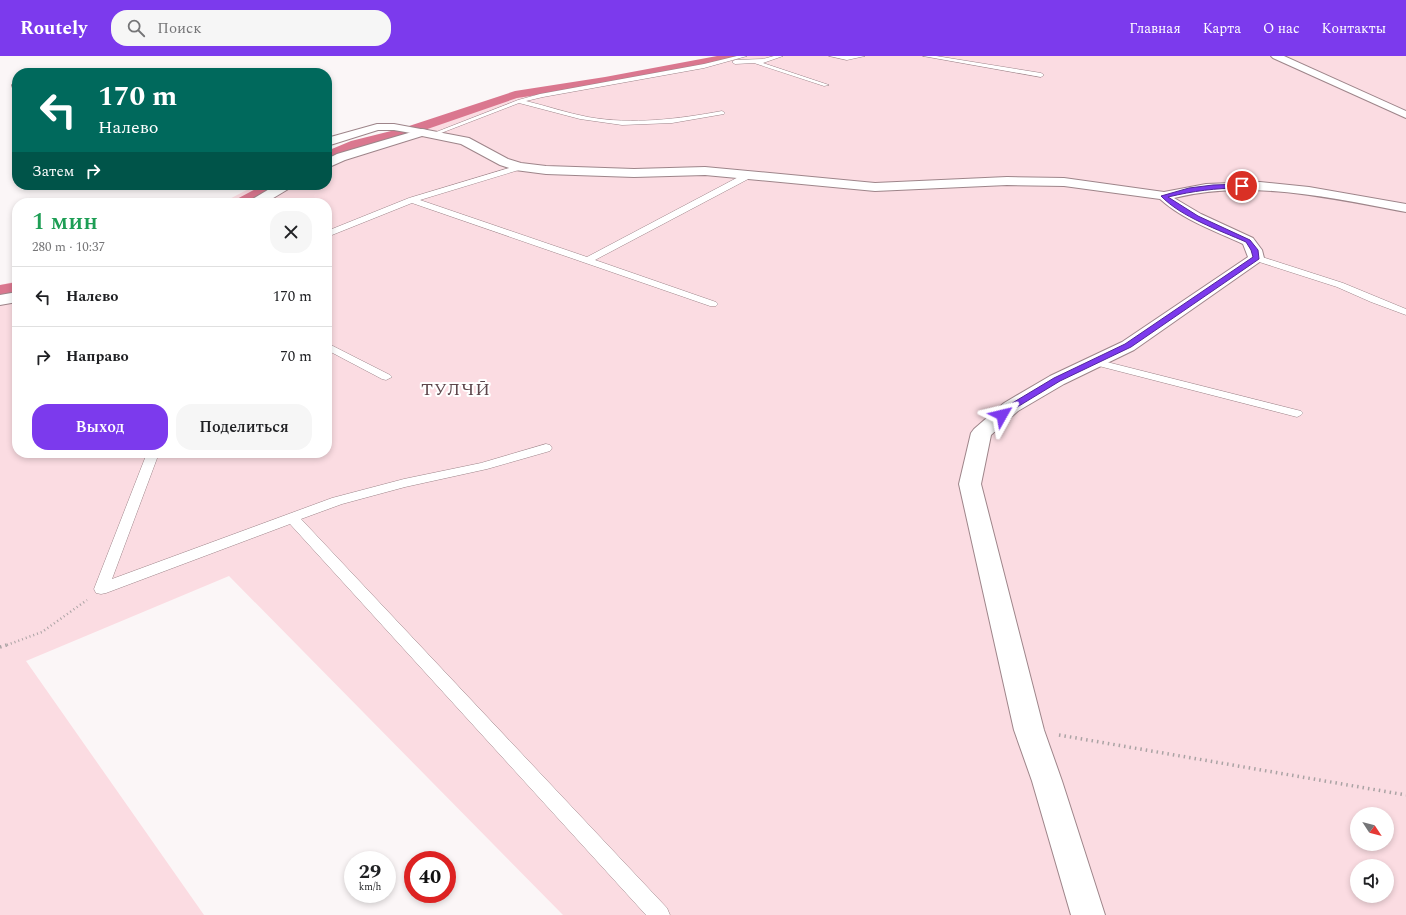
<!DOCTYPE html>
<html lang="ru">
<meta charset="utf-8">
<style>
:root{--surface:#fff;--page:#f6f6f6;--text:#202124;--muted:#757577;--line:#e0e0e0;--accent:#7c3aed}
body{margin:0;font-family:Spectral,serif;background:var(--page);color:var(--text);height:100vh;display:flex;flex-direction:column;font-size:15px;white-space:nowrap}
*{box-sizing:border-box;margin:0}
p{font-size:13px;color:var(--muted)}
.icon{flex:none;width:22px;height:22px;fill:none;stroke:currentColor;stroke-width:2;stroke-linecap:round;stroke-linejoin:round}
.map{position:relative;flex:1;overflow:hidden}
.panel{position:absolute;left:12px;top:142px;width:320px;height:260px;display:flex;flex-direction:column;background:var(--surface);border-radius:16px;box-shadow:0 2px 6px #0003}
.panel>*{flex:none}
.top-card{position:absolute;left:12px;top:12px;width:320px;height:122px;border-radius:16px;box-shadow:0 2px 6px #0003;background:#00695c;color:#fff;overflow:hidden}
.needle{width:26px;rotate:126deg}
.controls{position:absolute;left:1350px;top:751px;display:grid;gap:8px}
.controls a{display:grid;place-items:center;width:44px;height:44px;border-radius:50%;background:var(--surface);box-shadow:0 2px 6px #0003;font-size:20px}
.speed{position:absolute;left:344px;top:795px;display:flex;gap:8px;font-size:20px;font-weight:700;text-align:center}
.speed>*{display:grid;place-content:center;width:52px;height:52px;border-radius:50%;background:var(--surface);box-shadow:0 2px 6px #0003;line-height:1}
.speed small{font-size:10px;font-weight:400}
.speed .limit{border:6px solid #d22;background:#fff;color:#111}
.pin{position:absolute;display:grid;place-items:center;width:34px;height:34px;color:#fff;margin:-17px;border:2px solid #fff;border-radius:50%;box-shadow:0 1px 4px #0007}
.me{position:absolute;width:44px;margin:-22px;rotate:53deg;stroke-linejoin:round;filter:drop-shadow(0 0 3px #0008)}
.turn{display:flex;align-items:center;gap:14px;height:84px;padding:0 20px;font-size:18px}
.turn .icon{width:52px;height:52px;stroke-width:2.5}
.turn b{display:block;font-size:28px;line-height:34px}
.then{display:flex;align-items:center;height:38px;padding:0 20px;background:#0003;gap:8px;font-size:15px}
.round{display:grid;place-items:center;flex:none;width:42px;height:42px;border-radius:16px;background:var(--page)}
.headline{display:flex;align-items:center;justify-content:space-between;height:68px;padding:0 20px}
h1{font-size:24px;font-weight:600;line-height:30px;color:#1e9e55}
.action{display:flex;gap:8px;margin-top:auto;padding:8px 20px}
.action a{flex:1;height:46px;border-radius:16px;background:var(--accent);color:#fff;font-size:16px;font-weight:600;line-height:46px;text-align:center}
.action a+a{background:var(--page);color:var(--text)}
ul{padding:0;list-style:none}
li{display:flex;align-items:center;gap:12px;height:60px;padding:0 20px;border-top:1px solid var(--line)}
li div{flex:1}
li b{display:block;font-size:15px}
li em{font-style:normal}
header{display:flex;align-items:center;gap:24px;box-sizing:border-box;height:56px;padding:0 20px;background:var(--accent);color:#fff}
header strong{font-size:19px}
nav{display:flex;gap:22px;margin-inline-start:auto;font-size:14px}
.search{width:280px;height:36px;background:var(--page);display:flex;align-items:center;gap:10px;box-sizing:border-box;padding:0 14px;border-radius:16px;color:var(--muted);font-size:15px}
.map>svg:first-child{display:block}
.green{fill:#fbdce2;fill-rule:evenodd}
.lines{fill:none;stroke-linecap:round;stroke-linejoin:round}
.canal{fill:#da778f;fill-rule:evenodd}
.lane-casing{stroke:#9e858a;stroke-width:1}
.street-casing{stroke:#9e858a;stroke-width:2}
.secondary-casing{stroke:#9e858a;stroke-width:2}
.path-far1{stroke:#aaa3a4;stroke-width:2.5;stroke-dasharray:1 3;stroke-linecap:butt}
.path{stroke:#aaa3a4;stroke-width:3.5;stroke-dasharray:1.5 4;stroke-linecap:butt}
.lane{fill:#fff;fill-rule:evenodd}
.street{fill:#fff;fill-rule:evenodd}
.secondary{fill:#fff;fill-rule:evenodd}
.route{fill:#7c3aed;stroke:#51269a}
.labels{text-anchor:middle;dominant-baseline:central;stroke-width:4;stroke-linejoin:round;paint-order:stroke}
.quarter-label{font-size:18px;letter-spacing:1px;fill:#5e474c;stroke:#fff}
</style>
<header>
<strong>Routely</strong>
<div class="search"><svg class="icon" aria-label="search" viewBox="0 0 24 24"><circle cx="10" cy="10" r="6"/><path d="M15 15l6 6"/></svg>Поиск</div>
<nav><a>Главная</a><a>Карта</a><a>О нас</a><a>Контакты</a></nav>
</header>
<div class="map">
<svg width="1406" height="859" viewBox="0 0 1406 859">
<rect width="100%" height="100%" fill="#fbf6f7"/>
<path class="green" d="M731 0H1406V859H563L229 520 26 605 204 859H0V229L17 225V397H327V147H222L256 129H327V100L356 88 408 75 515 39 605 25 706 6ZM1357 758H1387V788H1357ZM1357 810H1387V840H1357Z"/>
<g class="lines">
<g class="canal">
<path d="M717 0H737L735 2 605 29 517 42 413 78 361 91 327 104V95L351 85 403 72 515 35 605 21Z"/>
<path d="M263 129H283L281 132 253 147H233L235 144Z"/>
<path d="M17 226V238L0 241V229Z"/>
</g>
<defs>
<g id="lane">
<path d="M737 0H747L704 12 543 41 526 45C547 50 567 57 588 61 633 69 678 63 722 55L725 57 724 58 672 67 622 69 580 63 519 47 436 79 431 78 518 44 540 38 704 8Z"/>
<path d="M774 0H783L763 7 829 29 824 30 754 7 735 8 732 6 735 4 763 3Z"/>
<path d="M829 0H865L847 4Z"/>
<path d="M923 0H936L1041 17 1044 19 1041 21Z"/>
<path d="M519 109 523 111 522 113 420 144 587 201 746 117H752V121L595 204 716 246 718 248 716 250H710L412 147 327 181V175L409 142Z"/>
<path d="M1256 199 1343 227 1406 253V259L1371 246 1337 231 1253 204 1251 202 1253 200Z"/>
<path d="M327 287 390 319 392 321 386 324 382 323 327 294Z"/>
<path d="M1095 303 1301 355 1303 357 1301 359 1297 361 1091 308 1090 306 1091 304Z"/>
<path d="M546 388 550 389 552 392 550 395 487 413 405 431 342 448 301 463 667 852 670 859H646L290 468 106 537 101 538 96 537 94 533 147 397H159L112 523 332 442 404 423 481 407Z"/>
</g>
<g id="street">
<path d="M17 26V33L13 32 12 29Z"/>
<path d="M377 68H394L426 74 428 76 426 78 422 79 394 74H378L327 90V82Z"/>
</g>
<g id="secondary">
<path d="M1271 0H1284L1406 55V62L1273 2Z"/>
<path d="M422 73 469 82 508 103 521 107 546 110 634 113 705 111 875 127 1007 121 1064 122 1164 136 1206 128 1260 126 1309 131 1406 148V156C1330 142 1251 123 1174 142L1201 158 1253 182 1262 194 1264 202 1261 205 1134 294 1064 328 1018 355 991 379 981 428 1044 674 1062 725 1105 859H1071L1032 725 1014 674 959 428 971 377 974 373 1004 347 1050 320 1122 286 1248 201 1243 188C1215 175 1183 164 1160 143L1064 130 1007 129 875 135 705 119 634 121 546 118 515 114 500 109 461 88 422 80 345 104 327 112V103L337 98Z"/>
<path d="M276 129H292L290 132 265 147H249L251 144Z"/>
<path d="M17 236V246L0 249V239Z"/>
</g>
</defs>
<use href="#lane" class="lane-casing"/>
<use href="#street" class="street-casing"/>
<use href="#secondary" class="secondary-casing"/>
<path class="path-far1" d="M7 589 42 576 87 544"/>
<g class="path">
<path d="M0 591 10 588"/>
<path d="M1059 679 1406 739"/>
</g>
<use href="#lane" class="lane"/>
<use href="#street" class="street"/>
<use href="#secondary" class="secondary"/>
</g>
<path class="route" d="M1213 129 1242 128 1244 130 1242 132C1216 132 1193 135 1168 141L1198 160 1250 184 1258 194 1259 203 1131 291 1060 325 1014 353 1004 361H999L997 359 999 358 1009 349 1054 322 1125 288 1253 201 1251 194 1246 186C1219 174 1181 161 1161 140L1189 132Z"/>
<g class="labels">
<g class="quarter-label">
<text x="456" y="333">ТУЛЧӢ</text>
</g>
</g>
</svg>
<div class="controls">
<a><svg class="needle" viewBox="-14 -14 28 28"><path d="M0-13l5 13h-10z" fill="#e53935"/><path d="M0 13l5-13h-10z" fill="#757577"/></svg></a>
<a><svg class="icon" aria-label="sound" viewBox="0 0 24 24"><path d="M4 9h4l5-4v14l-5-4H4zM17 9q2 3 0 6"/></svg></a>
</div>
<div class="speed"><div>29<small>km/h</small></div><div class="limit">40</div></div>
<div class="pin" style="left:1242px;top:130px;background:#d93025"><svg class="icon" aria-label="arrive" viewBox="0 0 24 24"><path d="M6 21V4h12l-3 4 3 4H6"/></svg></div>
<svg class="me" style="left:1002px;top:359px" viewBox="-20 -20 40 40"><path d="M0-17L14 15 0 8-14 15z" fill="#7c3aed" stroke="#fff" stroke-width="4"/></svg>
<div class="top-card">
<div class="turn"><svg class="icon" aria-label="left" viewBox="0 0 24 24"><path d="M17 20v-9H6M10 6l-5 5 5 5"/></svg><div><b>170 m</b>Налево</div></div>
<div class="then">Затем<svg class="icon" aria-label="right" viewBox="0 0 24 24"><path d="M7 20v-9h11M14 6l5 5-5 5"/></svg></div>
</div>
<section class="panel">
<div class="headline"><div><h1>1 мин</h1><p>280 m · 10:37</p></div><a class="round"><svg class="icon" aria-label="close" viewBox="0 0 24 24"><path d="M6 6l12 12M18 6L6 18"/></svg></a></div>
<ul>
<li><svg class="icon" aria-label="left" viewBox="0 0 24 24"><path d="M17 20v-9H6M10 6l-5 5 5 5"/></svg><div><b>Налево</b></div><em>170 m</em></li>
<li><svg class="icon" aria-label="right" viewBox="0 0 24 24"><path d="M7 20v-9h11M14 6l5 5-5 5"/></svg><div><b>Направо</b></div><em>70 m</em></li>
</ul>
<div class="action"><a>Выход</a><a>Поделиться</a></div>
</section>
</div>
